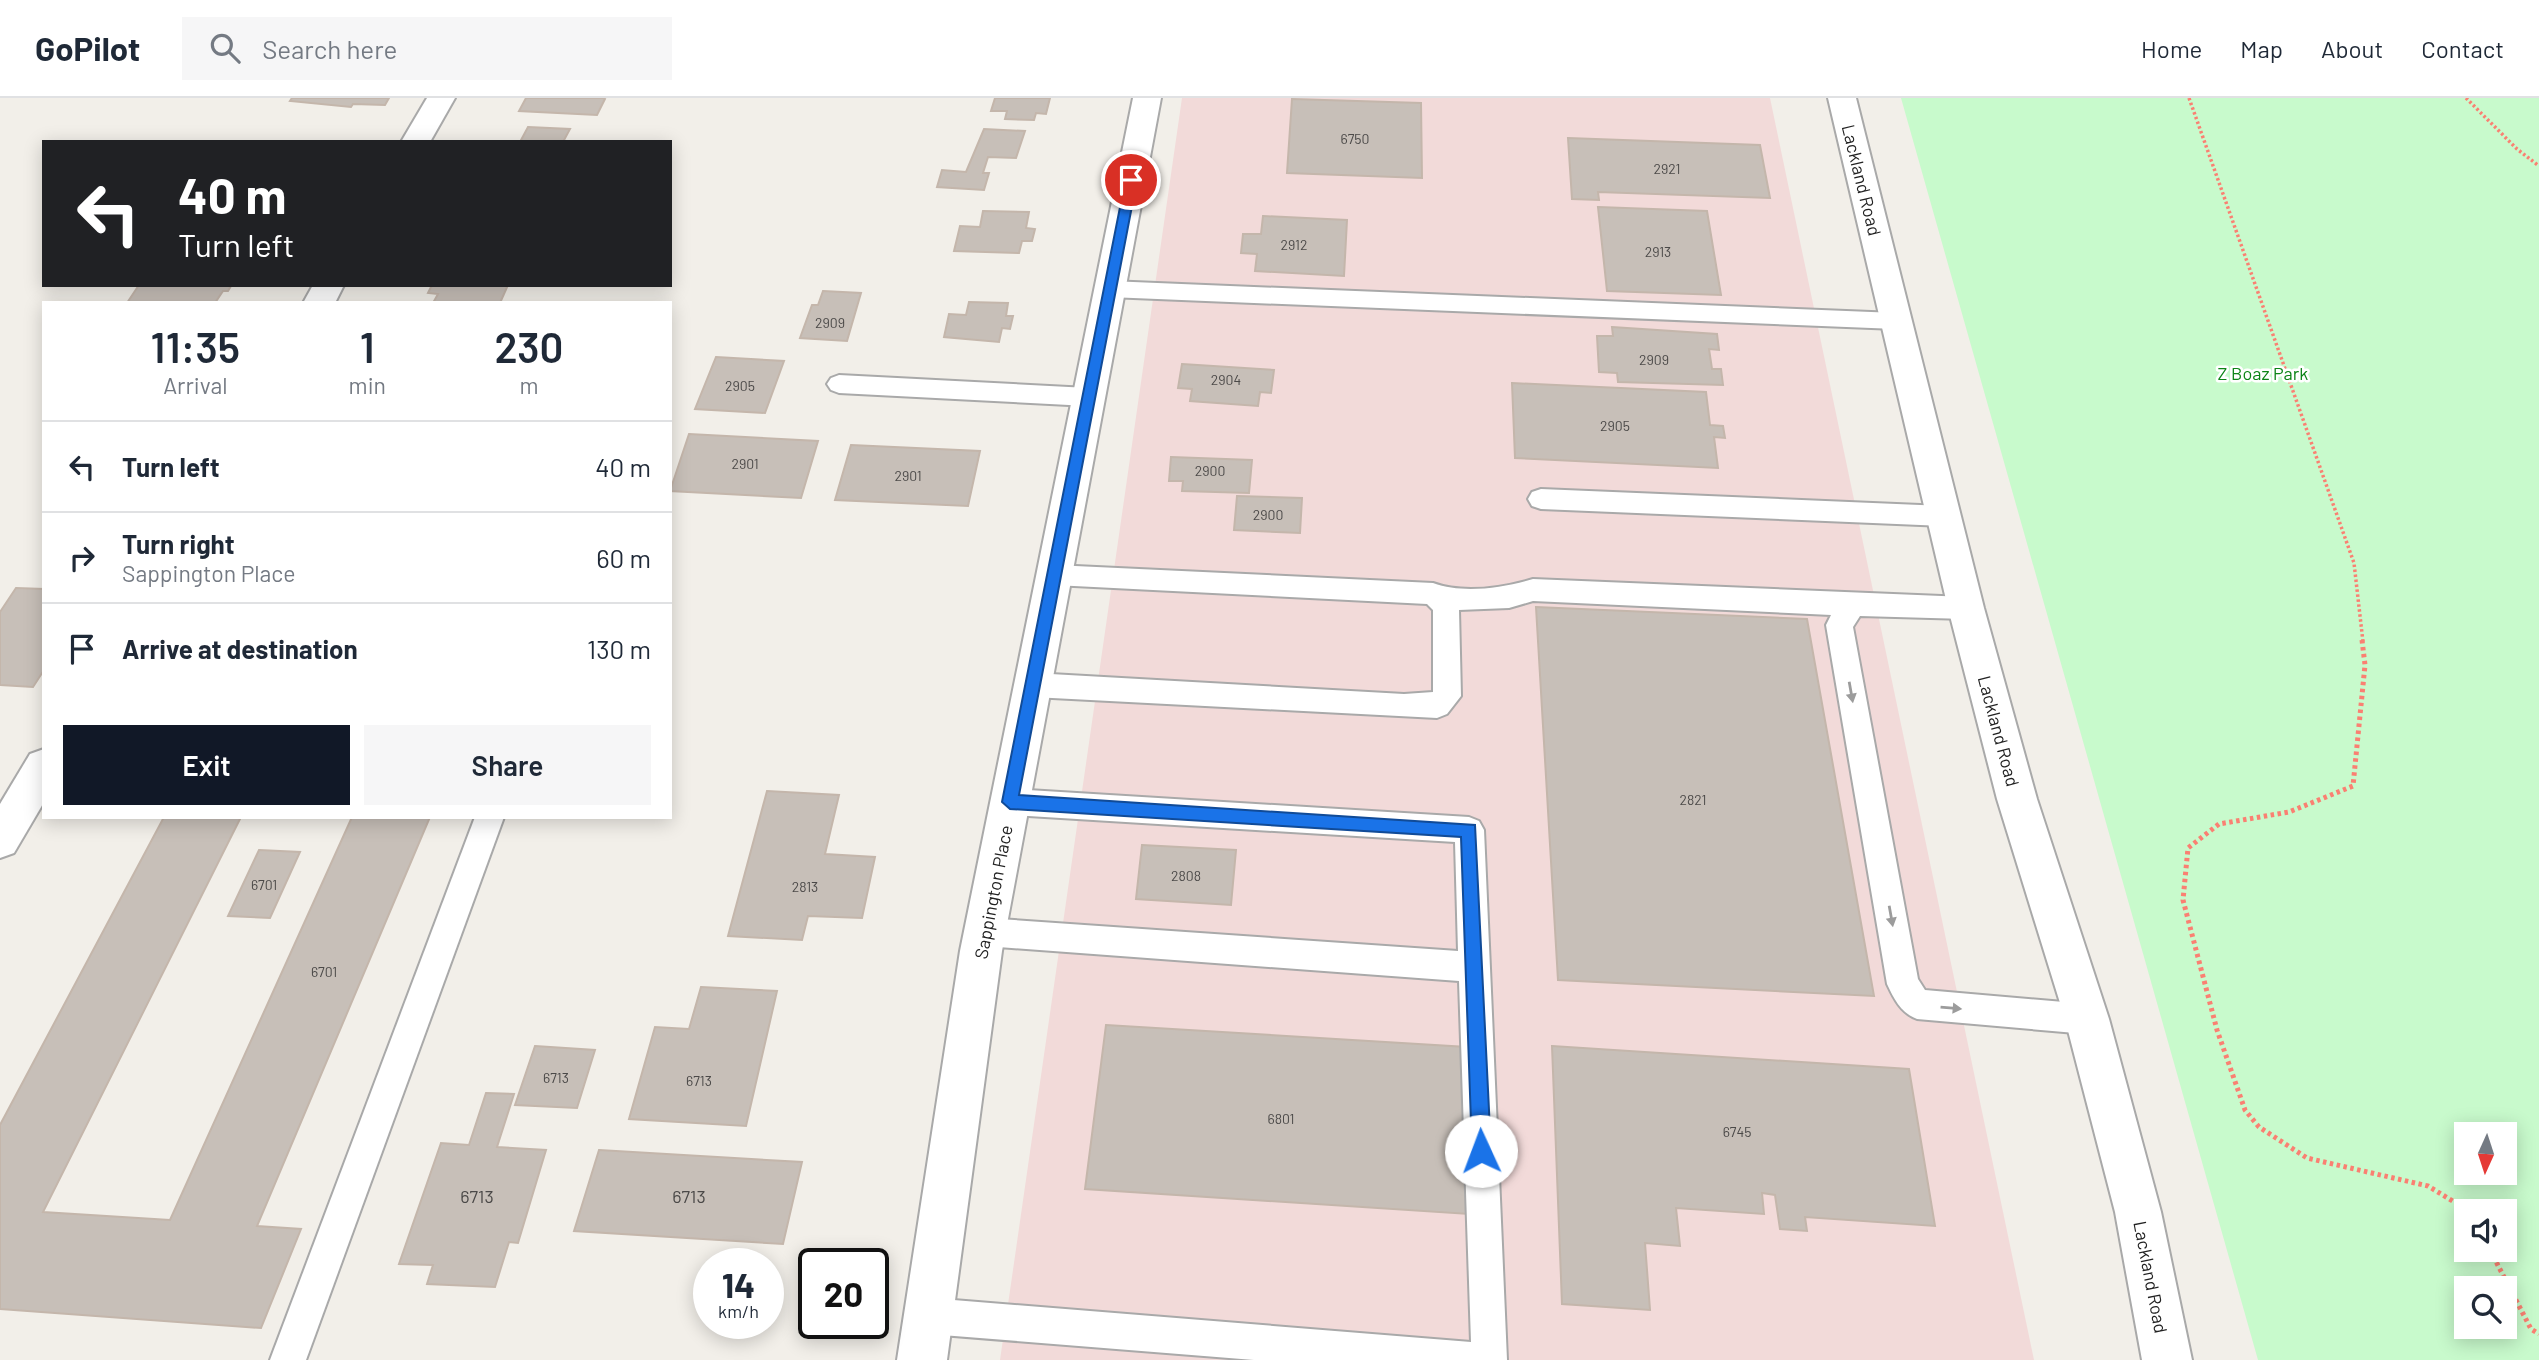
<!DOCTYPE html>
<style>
:root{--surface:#fff;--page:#f6f6f7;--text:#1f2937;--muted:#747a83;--line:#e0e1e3;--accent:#111827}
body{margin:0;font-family:Barlow,sans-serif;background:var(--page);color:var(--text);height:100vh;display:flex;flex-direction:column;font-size:26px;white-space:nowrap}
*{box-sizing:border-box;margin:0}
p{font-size:23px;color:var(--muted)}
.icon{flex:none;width:38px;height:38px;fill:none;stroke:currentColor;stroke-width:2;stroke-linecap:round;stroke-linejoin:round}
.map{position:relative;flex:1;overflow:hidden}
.side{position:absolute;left:42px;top:203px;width:630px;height:518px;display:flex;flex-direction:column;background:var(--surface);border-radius:0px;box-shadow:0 4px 18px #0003}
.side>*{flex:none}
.banner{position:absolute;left:42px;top:42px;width:630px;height:147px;border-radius:0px;box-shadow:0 4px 18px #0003;background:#202124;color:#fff;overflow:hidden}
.needle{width:46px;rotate:183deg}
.controls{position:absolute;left:2454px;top:1024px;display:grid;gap:14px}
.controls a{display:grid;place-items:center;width:63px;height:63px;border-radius:0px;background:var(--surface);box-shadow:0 4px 18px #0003;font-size:35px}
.speed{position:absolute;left:693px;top:1150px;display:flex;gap:14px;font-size:35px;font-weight:700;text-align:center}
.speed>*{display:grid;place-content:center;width:91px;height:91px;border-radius:50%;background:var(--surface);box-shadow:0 4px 18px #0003;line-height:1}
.speed small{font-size:18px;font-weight:400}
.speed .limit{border:4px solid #111;border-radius:10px;background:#fff;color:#111}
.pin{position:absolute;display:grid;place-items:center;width:60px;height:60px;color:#fff;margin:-30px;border:4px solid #fff;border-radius:50%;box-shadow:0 2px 7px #0007}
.me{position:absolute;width:77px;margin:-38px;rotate:358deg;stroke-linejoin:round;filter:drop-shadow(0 0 5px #0008)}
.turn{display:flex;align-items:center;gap:24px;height:147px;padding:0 21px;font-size:32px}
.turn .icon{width:91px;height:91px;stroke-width:2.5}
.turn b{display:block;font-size:49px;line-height:60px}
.eta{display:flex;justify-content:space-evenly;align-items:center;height:119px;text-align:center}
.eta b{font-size:42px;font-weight:600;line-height:49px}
.primary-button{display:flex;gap:14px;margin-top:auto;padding:14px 21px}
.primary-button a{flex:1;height:80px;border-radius:0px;background:var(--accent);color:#fff;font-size:28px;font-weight:600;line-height:80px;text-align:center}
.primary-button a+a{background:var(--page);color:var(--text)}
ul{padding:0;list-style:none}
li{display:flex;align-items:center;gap:21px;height:91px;padding:0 21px;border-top:2px solid var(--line)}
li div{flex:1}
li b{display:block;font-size:26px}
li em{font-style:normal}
header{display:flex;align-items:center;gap:42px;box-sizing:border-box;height:98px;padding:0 35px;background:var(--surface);border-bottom:2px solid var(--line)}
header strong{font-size:33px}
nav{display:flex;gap:38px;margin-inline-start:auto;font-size:24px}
.search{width:490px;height:63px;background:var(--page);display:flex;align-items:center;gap:18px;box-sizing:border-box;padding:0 24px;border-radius:0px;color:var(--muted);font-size:26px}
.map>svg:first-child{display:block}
.commercial{fill:#f2dad9}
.park{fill:#c8facc;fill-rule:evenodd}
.building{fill:#c7bfb8;stroke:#c4b6ab;stroke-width:2}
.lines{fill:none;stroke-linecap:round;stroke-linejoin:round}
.service-casing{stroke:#a9a9a9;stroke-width:4}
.minor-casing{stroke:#a9a9a9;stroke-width:4}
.tertiary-casing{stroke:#a9a9a9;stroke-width:4}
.path-far1{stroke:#fa8072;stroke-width:3.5;stroke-dasharray:2.5 2.5;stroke-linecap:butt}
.path{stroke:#fa8072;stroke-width:5;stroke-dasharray:3.5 3.5;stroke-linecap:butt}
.service{fill:#fff;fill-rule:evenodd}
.minor{fill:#fff;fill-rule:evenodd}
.tertiary{fill:#fff;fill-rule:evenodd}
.oneway{fill:#9c9c9c}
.route{fill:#1a73e8;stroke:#114b97;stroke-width:2}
.labels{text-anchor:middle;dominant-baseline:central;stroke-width:5;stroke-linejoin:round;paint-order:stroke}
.number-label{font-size:14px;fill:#4b4948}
.street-label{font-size:18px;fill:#222;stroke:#fff}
.park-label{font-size:18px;fill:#0c8416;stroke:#fff}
.near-number-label{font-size:18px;fill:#4b4948}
</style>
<header>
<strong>GoPilot</strong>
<div class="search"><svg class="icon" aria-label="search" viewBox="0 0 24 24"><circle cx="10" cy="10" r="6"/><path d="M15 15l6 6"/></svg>Search here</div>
<nav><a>Home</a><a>Map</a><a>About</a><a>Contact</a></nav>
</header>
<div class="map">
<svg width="2539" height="1262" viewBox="0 0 2539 1262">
<rect width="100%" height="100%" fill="#f2efe9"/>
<path class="commercial" d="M1182 0H1770L2034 1262H1000Z"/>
<path class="park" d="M1901 0H2539V1262H2258ZM2466 1036H2504V1074H2466ZM2466 1113H2504V1152H2466ZM2466 1190H2504V1228H2466Z"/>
<g class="building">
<path d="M292 0H389L385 7 353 6 351 9 290 3Z"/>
<path d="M526 0H603L605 1 597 17 519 13Z"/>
<path d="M995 0H1050L1046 16 1036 15 1034 22 1005 21 1007 13H991Z"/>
<path d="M1292 1 1421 5 1422 80 1287 75Z"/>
<path d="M528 29 570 31 563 44H520Z"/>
<path d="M984 31 1025 33 1016 60 988 59 983 75H989L984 92 937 89 942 72 966 74Z"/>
<path d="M1568 40 1760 47 1770 100 1598 94 1599 102 1572 101Z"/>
<path d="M1598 109 1707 113 1721 197 1607 193Z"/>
<path d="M983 113 1029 114 1026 130 1035 131 1032 143H1022L1019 155 954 153 960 128 980 129Z"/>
<path d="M1263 118 1347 122 1344 178 1255 173 1257 156 1241 155 1243 136H1261Z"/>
<path d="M139 187H249L231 188 228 193H223L215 205H127Z"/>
<path d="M432 187H508L500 205H433L438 196 428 195Z"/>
<path d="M823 193 861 195 847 243 800 240 812 207H818Z"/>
<path d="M969 204 1008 205 1006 218H1013L1010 231 1002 230 999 244 944 239 949 216 966 217Z"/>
<path d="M1612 229 1717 236 1719 252 1709 251 1712 271H1721L1723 287 1618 284 1617 275 1599 274 1597 238H1613Z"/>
<path d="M716 259 784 263 765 315 695 311Z"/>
<path d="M1182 266 1274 272 1271 295 1260 294 1258 308 1190 303 1192 291 1178 290Z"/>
<path d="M1512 285 1706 294 1710 327 1723 328 1725 340 1714 339 1718 370 1515 360Z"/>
<path d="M689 336 818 343 801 400 670 393Z"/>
<path d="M851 347 980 353 968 408 835 402Z"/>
<path d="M1171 359 1252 362 1249 395 1182 393 1183 383H1169Z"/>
<path d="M1237 398 1302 400 1300 435 1234 432Z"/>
<path d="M16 490 44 491V572L33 589 0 587V514Z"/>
<path d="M1536 509 1807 521 1874 898 1558 882Z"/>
<path d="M767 693 839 697 825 756 875 759 862 820 808 818 802 842 728 838Z"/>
<path d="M164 719H241L43 1114 170 1122 352 719H430L257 1128 301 1131 261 1230 0 1211V1027Z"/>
<path d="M1142 747 1236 752 1231 807 1136 801Z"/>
<path d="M259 752 300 754 270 820 228 818Z"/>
<path d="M701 889 777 893 746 1028 629 1021 655 929 689 931Z"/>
<path d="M1106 927 1467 949 1469 1116 1085 1091Z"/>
<path d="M535 948 595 952 577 1010 515 1007Z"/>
<path d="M1552 948 1909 971 1935 1128 1805 1119 1807 1133 1780 1131 1775 1097 1762 1095 1764 1116 1676 1110 1680 1148 1645 1145 1650 1212 1562 1206Z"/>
<path d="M486 995 514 996 497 1049 546 1052 518 1145 509 1144 495 1189 427 1186 433 1167 399 1166 441 1045 469 1047Z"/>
<path d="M599 1052 802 1064 783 1146 574 1133Z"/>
</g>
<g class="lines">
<defs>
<g id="service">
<path d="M1109 183 1896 215 1904 217 1908 223 1904 229 1896 231 1109 199 1101 197 1098 191 1101 185Z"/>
<path d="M839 277 1088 290 1096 293 1100 299 1096 305 1088 308 839 295 831 292 827 286 831 280Z"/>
<path d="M1541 391 1944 408 1953 411 1957 418 1953 425 1944 428 1541 411 1532 408 1528 401 1532 394Z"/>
<path d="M1054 467 1433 485C1463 496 1502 490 1533 481L1966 499 1975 502 1979 510 1975 518 1966 521 1860 518 1853 529 1918 881 1925 892 2087 906 2098 910 2103 921 2098 932 2087 936 1917 921C1901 915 1894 901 1887 886L1826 527 1831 517 1533 503 1509 510 1459 512 1461 598 1447 616 1437 620 1033 599 1023 595 1019 587 1023 579 1033 575 1404 596 1433 594V512L1427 506 1054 487 1045 484 1041 477 1045 470Z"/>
<path d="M1010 691 1469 719 1479 723 1484 732 1507 1262H1254L929 1236 917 1230 911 1218 917 1206 929 1200 1471 1244 1459 883 985 848 974 844 970 834 974 824 985 820 1458 853 1455 744 1010 717 1000 713 996 704 1000 695Z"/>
<path d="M475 719H504L306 1262H270Z"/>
</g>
<g id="minor">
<path d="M427 0H455L430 44H401Z"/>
<path d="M1133 0H1161L1002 853 947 1262H897L960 853Z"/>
<path d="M313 187H344L335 205H303Z"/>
<path d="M44 651V704L14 755 0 760V706L30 656Z"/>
</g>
<path id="tertiary" d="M1828 0H1856L1984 510 2037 701 2109 921 2161 1114 2192 1262H2142L2115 1114 2065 921 1997 701 1948 510Z"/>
</defs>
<use href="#service" class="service-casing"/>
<use href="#minor" class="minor-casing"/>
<use href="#tertiary" class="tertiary-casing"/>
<g class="path-far1">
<path d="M2189 0 2354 465 2363 544"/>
<path d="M2466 0 2517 51 2539 68"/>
</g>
<g class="path">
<path d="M2362 542 2365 567 2353 688 2289 714 2219 726 2188 750 2183 802 2217 932 2245 1012 2259 1029 2307 1060 2428 1088 2469 1113"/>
<path d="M2490 1152 2531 1231 2539 1236"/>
</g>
<use href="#service" class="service"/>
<use href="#minor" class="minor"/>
<use href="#tertiary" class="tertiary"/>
</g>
<defs><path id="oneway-solid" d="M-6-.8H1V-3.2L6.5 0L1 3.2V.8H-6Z" transform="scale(1.75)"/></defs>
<g class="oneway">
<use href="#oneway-solid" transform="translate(1851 594) rotate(80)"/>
<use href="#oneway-solid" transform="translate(1891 818) rotate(80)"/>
<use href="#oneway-solid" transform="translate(1951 910) rotate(5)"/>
</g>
<path class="route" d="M1126 79 1137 82 1019 697 1475 727 1491 1053 1488 1059 1481 1062 1475 1059 1472 1053 1461 739 1010 711 1002 704Z"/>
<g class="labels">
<g class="number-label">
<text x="1355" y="40">6750</text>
<text x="1667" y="70">2921</text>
<text x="1294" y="146">2912</text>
<text x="1658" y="153">2913</text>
<text x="830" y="224">2909</text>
<text x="1654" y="261">2909</text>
<text x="1226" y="281">2904</text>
<text x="740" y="287">2905</text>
<text x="1615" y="327">2905</text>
<text x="745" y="365">2901</text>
<text x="1210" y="372">2900</text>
<text x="908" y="377">2901</text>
<text x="1268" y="416">2900</text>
<text x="1693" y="701">2821</text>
<text x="1186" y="777">2808</text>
<text x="264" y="786">6701</text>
<text x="805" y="788">2813</text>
<text x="324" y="873">6701</text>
<text x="556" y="979">6713</text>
<text x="699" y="982">6713</text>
<text x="1281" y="1020">6801</text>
<text x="1737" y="1033">6745</text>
</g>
<g class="street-label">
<text transform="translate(1862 82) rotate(76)">Lackland Road</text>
<text transform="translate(1999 633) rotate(75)">Lackland Road</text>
<text transform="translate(993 794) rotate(-79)">Sappington Place</text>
<text transform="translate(2151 1179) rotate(79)">Lackland Road</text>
</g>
<g class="park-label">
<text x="2263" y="275">Z Boaz Park</text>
</g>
<g class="near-number-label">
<text x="477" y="1098">6713</text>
<text x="689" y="1098">6713</text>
</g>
</g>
</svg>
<div class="controls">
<a><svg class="needle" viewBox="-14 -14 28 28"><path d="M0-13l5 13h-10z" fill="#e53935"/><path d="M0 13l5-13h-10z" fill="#747a83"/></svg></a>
<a><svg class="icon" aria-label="sound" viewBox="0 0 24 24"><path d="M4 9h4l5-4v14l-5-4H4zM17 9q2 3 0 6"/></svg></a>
<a><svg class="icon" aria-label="search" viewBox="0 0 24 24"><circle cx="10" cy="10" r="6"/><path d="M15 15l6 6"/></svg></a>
</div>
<div class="speed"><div>14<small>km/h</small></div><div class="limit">20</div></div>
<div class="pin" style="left:1131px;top:82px;background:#d93025"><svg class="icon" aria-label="arrive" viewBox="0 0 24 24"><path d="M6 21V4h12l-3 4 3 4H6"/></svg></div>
<svg class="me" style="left:1481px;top:1053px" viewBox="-20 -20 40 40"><circle r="19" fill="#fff"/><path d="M0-13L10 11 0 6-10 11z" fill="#1a73e8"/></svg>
<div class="banner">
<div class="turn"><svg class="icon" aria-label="left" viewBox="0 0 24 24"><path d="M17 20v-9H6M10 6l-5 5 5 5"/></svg><div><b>40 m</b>Turn left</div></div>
</div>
<section class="side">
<div class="eta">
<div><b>11:35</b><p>Arrival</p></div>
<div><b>1</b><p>min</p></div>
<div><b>230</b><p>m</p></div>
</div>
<ul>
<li><svg class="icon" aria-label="left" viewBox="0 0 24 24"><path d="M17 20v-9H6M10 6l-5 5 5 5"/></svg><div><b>Turn left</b></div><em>40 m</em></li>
<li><svg class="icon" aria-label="right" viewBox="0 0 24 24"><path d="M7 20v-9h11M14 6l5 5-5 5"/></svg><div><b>Turn right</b><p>Sappington Place</p></div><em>60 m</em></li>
<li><svg class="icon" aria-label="arrive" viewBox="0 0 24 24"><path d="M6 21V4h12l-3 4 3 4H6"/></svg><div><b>Arrive at destination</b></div><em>130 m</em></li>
</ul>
<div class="primary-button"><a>Exit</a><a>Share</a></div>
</section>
</div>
